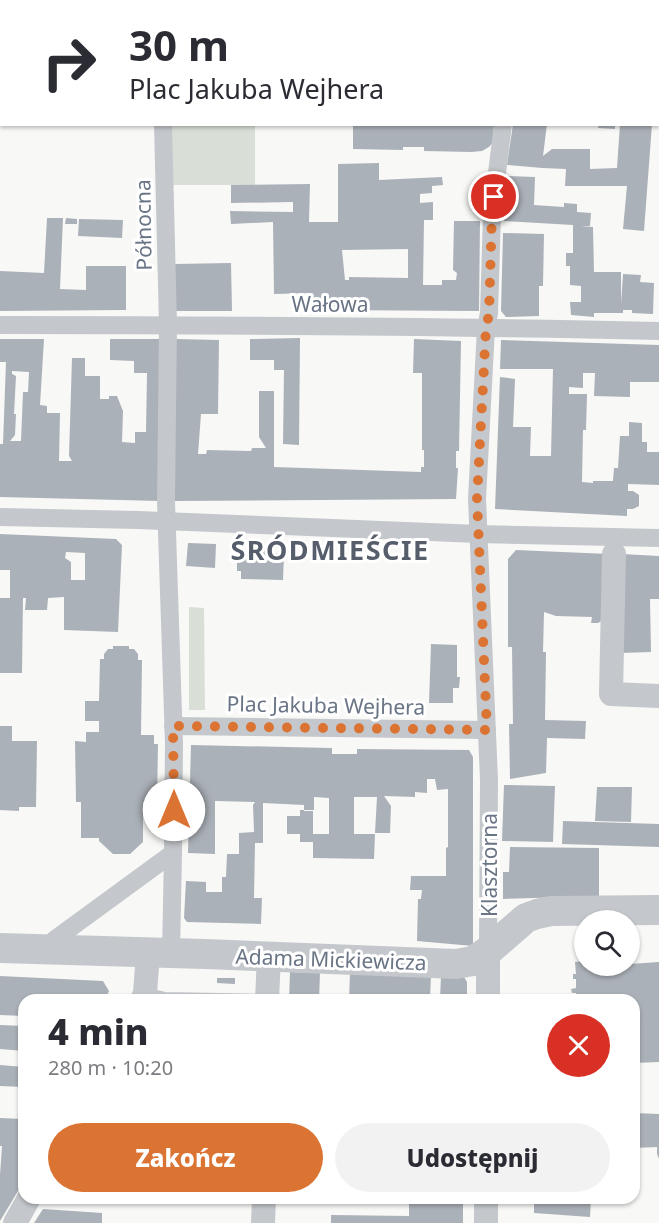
<!DOCTYPE html>
<html lang="pl">
<meta charset="utf-8">
<style>
:root{--surface:#fff;--page:#f2f2f3;--text:#2b2b33;--muted:#7c7c81;--accent:#db7333}
body{margin:0;font-family:"Noto Sans",sans-serif;background:var(--page);color:var(--text);height:100vh;display:flex;flex-direction:column;font-size:22px;white-space:nowrap}
*{box-sizing:border-box;margin:0}
p{font-size:20px;color:var(--muted)}
.icon{flex:none;width:33px;height:33px;fill:none;stroke:currentColor;stroke-width:2;stroke-linecap:round;stroke-linejoin:round}
.map{position:relative;flex:1;overflow:hidden}
.sheet{position:absolute;left:18px;top:994px;width:622px;height:210px;display:flex;flex-direction:column;background:var(--surface);border-radius:18px;box-shadow:0 2px 4px #0004}
.sheet>*{flex:none}
.guide{position:absolute;left:0px;top:0px;width:660px;height:126px;box-shadow:0 2px 4px #0004;background:#fff;color:var(--text);overflow:hidden}
.controls{position:absolute;left:574px;top:910px;display:grid;gap:12px}
.controls a{display:grid;place-items:center;width:66px;height:66px;border-radius:50%;background:var(--surface);box-shadow:0 2px 4px #0004;font-size:30px}
.pin{position:absolute;display:grid;place-items:center;width:51px;height:51px;color:#fff;margin:-26px;border:3px solid #fff;border-radius:50%;box-shadow:0 2px 6px #0007}
.me{position:absolute;width:66px;margin:-33px;rotate:0deg;stroke-linejoin:round;filter:drop-shadow(0 0 4px #0008)}
.turn{display:flex;align-items:center;gap:21px;height:126px;padding:0 30px;font-size:27px}
.turn .icon{width:78px;height:78px;stroke-width:2.5}
.turn b{display:block;font-size:42px;line-height:51px}
.round{display:grid;place-items:center;flex:none;width:63px;height:63px;border-radius:32px;background:var(--page)}
.head{display:flex;align-items:center;justify-content:space-between;height:102px;padding:0 30px}
h1{font-size:36px;font-weight:800;line-height:45px}
.button{display:flex;gap:12px;margin-top:auto;padding:12px 30px}
.button a{flex:1;height:69px;border-radius:36px;background:var(--accent);color:#fff;font-size:24px;font-weight:800;line-height:69px;text-align:center}
.button a+a{background:var(--page);color:var(--text)}
.map>svg:first-child{display:block}
.green{fill:#d9dfd7}
.building{fill:#abb1b8;fill-rule:evenodd}
.lines{fill:none;stroke-linecap:round;stroke-linejoin:round}
.service{stroke:#c4c7cb;stroke-width:12}
.pedestrian{stroke:#c4c7cb;stroke-width:18}
.minor{stroke:#c4c7cb;stroke-width:24}
.tertiary{stroke:#c4c7cb;stroke-width:30}
.route{stroke:#db7333;stroke-width:10;stroke-dasharray:0 18}
.labels{text-anchor:middle;dominant-baseline:central;stroke-width:6;stroke-linejoin:round;paint-order:stroke}
.street-label{font-size:21px;fill:#697485;stroke:#fff}
.district-label{font-size:27px;font-weight:bold;letter-spacing:1.5px;fill:#565e6b;stroke:#fff}
</style>
<div class="map">
<svg width="659" height="1223" viewBox="0 0 659 1223">
<rect width="100%" height="100%" fill="#f8f8f6"/>
<g class="green">
<path d="M171 125H255V185H172Z"/>
<path d="M189 607 204 608 205 710H189Z"/>
</g>
<g class="building">
<path d="M353 124H494L493 142 489 147 482 151 471 152 424 151V147H403V150L353 149Z"/>
<path d="M513 124H547L543 156 552 149H590V169L617 168 620 124H652L644 231 623 229 627 186H565L566 169 542 168 507 165Z"/>
<path d="M599 124H615V129L598 128Z"/>
<path d="M379 163V180L442 177 443 185 432 186V193L420 194V203L433 202V220H424L423 285H442V280H456L457 273 453 270 454 221H480L479 311 323 310V303L311 304V293L274 294 273 222 231 224 230 211 293 212V202L231 203V185L310 184 309 222H338V164ZM408 249V278L349 277V280H345L342 250Z"/>
<path d="M506 176 535 177 534 205 564 207V203L577 204V212L591 213 590 226H581L593 227 594 272H621V304L623 274 641 275 640 282 654 283 653 314 632 313V310H623V313H594V317L571 315 570 302H581V286L570 285V266H566V253H573V225L504 221Z"/>
<path d="M47 218H63L60 289 86 290V266H126V310L0 311V271L44 273Z"/>
<path d="M66 218 77 219V224H65Z"/>
<path d="M79 219 123 220 122 238 78 236Z"/>
<path d="M503 233 544 234 543 286H539V316L506 317 501 311Z"/>
<path d="M231 263 232 311H174V264Z"/>
<path d="M300 338 299 445 283 444 284 370H274V360H250V339Z"/>
<path d="M0 339H44L40 405 47 406V413H60L59 461H72L69 456 72 358H85V376H100V399H109V396H117L123 411 122 442 135 443V432H146L147 373H134V361L110 360V339H163L160 501 0 497V444H3L6 362H0ZM12 371 29 372 28 392H23L21 441H10L15 435 16 414H14L16 376 12 374Z"/>
<path d="M175 339 219 340 218 414H201L198 454H206L207 450 251 451 252 448H266L259 437V391H274V467L421 472V467H424V450H422V373H413L414 339 461 341 459 451H456V468H458L456 499 172 501Z"/>
<path d="M501 340 659 345V382H630V397L594 396 595 373H583V388L569 387V394H587L586 430H583L582 482 593 483V481H613L614 468H618L620 436H629V422L642 423V442H647V452H659V485L628 484V491H633L639 495V506L633 509H627V516L495 509 500 377 515 379 513 427H531L530 456H551L553 369H500Z"/>
<path d="M0 534 116 539 122 545 118 632 64 630V597L48 598 47 610H25L26 598H23L22 673H0V598H10V570H0ZM66 552 85 553V580H71V562L65 558Z"/>
<path d="M188 543 216 544 215 568 186 566Z"/>
<path d="M247 548H272L271 553 284 554 283 580 241 579V571H237V552L247 553Z"/>
<path d="M516 550 608 554 606 618 598 623H591L592 617 556 616 544 612 543 652H546L545 720 586 721 585 739 547 738 546 773 510 779 509 724H513L512 647H508V559Z"/>
<path d="M622 554 659 556V599H650L651 652 621 653Z"/>
<path d="M431 644 457 645V677H460L459 688H453V703H429Z"/>
<path d="M113 646H129V649H134L138 654V660H142L141 735H154V744H158L157 802H143V842L130 854H113L99 841V838H81V802H76L75 741 86 742V732H99V721H85V701H99L100 659H104V654L108 649H113Z"/>
<path d="M0 726H12V741H37L36 807H19V811L0 810Z"/>
<path d="M191 745 332 748V754H357V749L469 750 473 757V946L417 941 418 899H421L422 890H410L411 876H446V848L448 847V789L437 790 435 779H427V793L415 792V797L384 796 391 806 390 833H375L377 797H354V834H375L374 859 313 858V842H300V834H287V816H300V810H304V805L263 803V843H255L254 898H262L261 924 187 922 184 918 186 881 206 882V892H222V877H226L227 854H239V833L254 832 253 805 255 802 215 801V854L188 853ZM314 797 329 798V834H313V811H304V810H314Z"/>
<path d="M504 785 555 786 553 842 502 841Z"/>
<path d="M597 787H632L631 822 595 821Z"/>
<path d="M563 821 659 824V847L562 844Z"/>
<path d="M510 847 599 848V896L503 899V872H509Z"/>
<path d="M585 961V966H630V964L659 962V1062L634 1063V1000H577L576 993H572L571 989 576 988V979H573V974H576L575 962Z"/>
<path d="M290 972 320 973 319 1000H289Z"/>
<path d="M350 972 431 975 430 1000H349Z"/>
<path d="M0 976 103 981 109 991 105 1000H56L57 994H43V1000H24V1016L0 1015Z"/>
<path d="M441 976 464 977 467 982V1000H440Z"/>
<path d="M217 978H235V984L217 983Z"/>
<path d="M0 1025 24 1026V1051L0 1049Z"/>
<path d="M0 1065 24 1067V1087L0 1086Z"/>
<path d="M634 1113 659 1114V1159L657 1154V1147L634 1148Z"/>
<path d="M0 1118 24 1119V1181L0 1221V1175L2 1146H0Z"/>
<path d="M409 1198H463V1223H331V1215L409 1216Z"/>
<path d="M534 1198H591L590 1217 534 1213Z"/>
<path d="M43 1209 102 1213V1223H34Z"/>
</g>
<g class="lines">
<path class="service" d="M145 993 165 998 267 1000"/>
<g class="pedestrian">
<path d="M163 124 168 325 166 501 174 744 173 853 171 953"/>
<path d="M0 325C220 325 439 326 659 331"/>
<path d="M0 517 138 520 478 534 659 538"/>
<path d="M173 726 487 730"/>
<path d="M54 940 173 853"/>
<path d="M488 951 489 780 477 499 486 328 489 313 492 214 503 124"/>
</g>
<g class="minor">
<path d="M32 2V0"/>
<path d="M520 2 521 0"/>
<path d="M614 554 611 694 659 696"/>
<path d="M142 1000 145 993 148 953"/>
<path d="M267 1000 269 956"/>
<path d="M488 1000V951"/>
<path d="M15 1223 29 1198"/>
<path d="M263 1223 264 1198"/>
<path d="M486 1223V1198"/>
</g>
<path class="tertiary" d="M0 948 205 954 456 964 473 961 488 951 526 918 537 914 551 911 659 910"/>
</g>
<g class="lines">
<path class="route" d="M174 810 173 726 487 730 477 499 486 328 489 314 492 214 494 197"/>
</g>
<g class="labels">
<g class="street-label">
<text transform="translate(143 225) rotate(-91)">Północna</text>
<text x="330" y="304">Wałowa</text>
<text transform="translate(326 705) rotate(1)">Plac Jakuba Wejhera</text>
<text transform="translate(489 865) rotate(-90)">Klasztorna</text>
<text transform="translate(331 959) rotate(2)">Adama Mickiewicza</text>
</g>
<g class="district-label">
<text x="330" y="549">ŚRÓDMIEŚCIE</text>
</g>
</g>
</svg>
<div class="controls">
<a><svg class="icon" aria-label="search" viewBox="0 0 24 24"><circle cx="10" cy="10" r="6"/><path d="M15 15l6 6"/></svg></a>
</div>
<div class="pin" style="left:494px;top:197px;background:#d93025"><svg class="icon" aria-label="arrive" viewBox="0 0 24 24"><path d="M6 21V4h12l-3 4 3 4H6"/></svg></div>
<svg class="me" style="left:174px;top:810px" viewBox="-20 -20 40 40"><circle r="19" fill="#fff"/><path d="M0-13L10 11 0 6-10 11z" fill="#db7333"/></svg>
<div class="guide">
<div class="turn"><svg class="icon" aria-label="right" viewBox="0 0 24 24"><path d="M7 20v-9h11M14 6l5 5-5 5"/></svg><div><b>30 m</b>Plac Jakuba Wejhera</div></div>
</div>
<section class="sheet">
<div class="head"><div><h1>4 min</h1><p>280 m · 10:20</p></div><a class="round" style="background:#d93025;color:#fff"><svg class="icon" aria-label="close" viewBox="0 0 24 24"><path d="M6 6l12 12M18 6L6 18"/></svg></a></div>
<div class="button"><a>Zakończ</a><a>Udostępnij</a></div>
</section>
</div>
